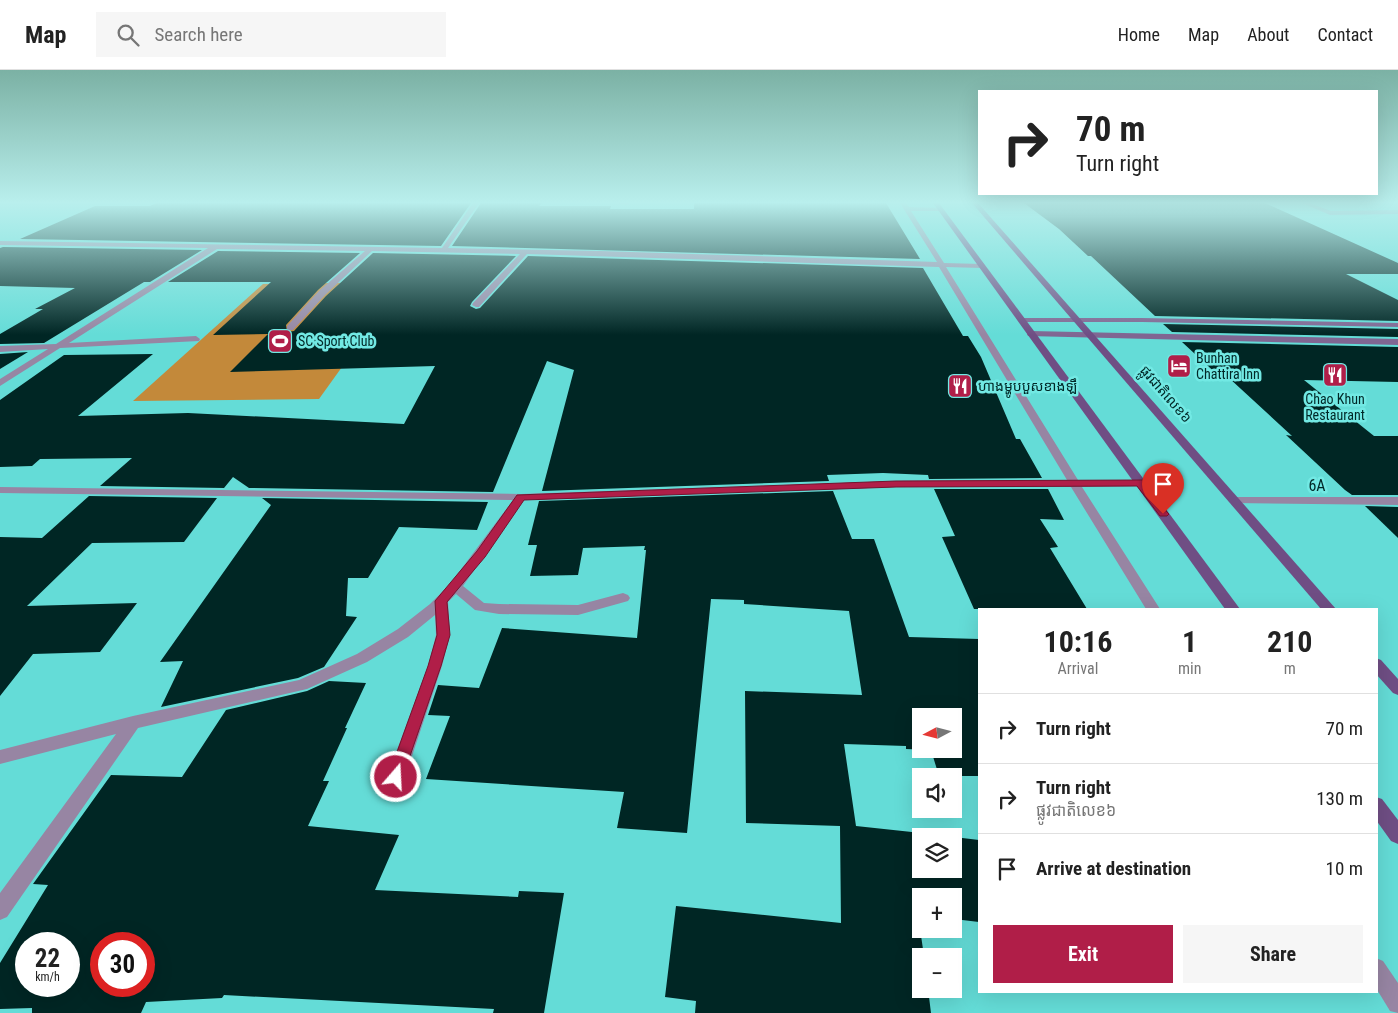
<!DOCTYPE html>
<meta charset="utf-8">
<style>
:root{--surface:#fff;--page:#f6f6f6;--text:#222;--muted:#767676;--line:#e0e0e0;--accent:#b01e48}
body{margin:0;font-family:"Roboto Condensed","Noto Sans Khmer",sans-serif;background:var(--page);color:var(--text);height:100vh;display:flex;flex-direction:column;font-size:19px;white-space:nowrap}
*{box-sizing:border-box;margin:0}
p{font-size:16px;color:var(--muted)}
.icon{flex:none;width:28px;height:28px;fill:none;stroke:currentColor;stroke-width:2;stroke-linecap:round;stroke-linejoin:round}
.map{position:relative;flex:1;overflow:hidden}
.sheet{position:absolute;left:978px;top:538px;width:400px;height:385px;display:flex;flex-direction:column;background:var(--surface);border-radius:0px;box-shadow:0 5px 20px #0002}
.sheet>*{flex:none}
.hud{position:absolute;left:978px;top:20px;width:400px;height:105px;border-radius:0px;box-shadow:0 5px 20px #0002;background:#fff;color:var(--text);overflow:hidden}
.needle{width:32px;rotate:263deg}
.tools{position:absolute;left:912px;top:638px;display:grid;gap:10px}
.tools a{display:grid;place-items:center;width:50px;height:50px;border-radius:0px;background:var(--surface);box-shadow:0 5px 20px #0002;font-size:25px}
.speed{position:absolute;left:15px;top:862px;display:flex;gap:10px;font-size:25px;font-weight:700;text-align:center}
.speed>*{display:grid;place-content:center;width:65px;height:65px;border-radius:50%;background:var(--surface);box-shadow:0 5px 20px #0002;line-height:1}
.speed small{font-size:12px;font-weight:400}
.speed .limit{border:8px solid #d22;background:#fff;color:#111}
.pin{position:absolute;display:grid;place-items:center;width:42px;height:42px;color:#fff;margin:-51px -21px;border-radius:50% 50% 50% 0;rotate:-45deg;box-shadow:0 0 5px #0007}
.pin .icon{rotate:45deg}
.me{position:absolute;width:55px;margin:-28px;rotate:19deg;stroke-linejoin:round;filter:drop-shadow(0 0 4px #0008)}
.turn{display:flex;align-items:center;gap:18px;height:105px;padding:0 15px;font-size:22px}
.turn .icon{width:65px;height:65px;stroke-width:2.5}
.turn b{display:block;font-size:35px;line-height:42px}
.eta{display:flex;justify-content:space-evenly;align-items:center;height:85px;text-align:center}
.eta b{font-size:30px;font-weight:700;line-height:35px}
.action{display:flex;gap:10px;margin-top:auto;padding:10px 15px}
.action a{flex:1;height:58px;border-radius:0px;background:var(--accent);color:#fff;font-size:20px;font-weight:700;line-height:58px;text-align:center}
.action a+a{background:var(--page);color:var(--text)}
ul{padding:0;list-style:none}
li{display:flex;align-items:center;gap:15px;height:70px;padding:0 15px;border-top:1px solid var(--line)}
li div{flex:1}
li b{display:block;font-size:19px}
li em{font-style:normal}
header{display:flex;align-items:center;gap:30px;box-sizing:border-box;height:70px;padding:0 25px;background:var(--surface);border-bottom:1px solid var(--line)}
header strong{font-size:24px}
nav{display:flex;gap:28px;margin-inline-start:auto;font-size:18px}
.search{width:350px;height:45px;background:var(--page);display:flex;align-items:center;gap:12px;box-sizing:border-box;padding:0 18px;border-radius:0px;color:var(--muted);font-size:19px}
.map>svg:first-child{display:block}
.green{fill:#c3893a}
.building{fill:#002624;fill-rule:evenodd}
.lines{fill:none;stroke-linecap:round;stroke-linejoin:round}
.minor{fill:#9785a3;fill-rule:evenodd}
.secondary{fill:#806692;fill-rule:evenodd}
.primary{fill:#6f4e84;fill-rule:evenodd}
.route{fill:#b01e48;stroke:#72142f}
.labels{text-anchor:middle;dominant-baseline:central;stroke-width:5;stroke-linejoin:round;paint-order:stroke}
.far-poi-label{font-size:14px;fill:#002827;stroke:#72e9e4;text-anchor:start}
.far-street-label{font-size:14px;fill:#002827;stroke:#72e9e4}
.street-label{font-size:16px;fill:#002827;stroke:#72e9e4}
</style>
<header>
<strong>Map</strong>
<div class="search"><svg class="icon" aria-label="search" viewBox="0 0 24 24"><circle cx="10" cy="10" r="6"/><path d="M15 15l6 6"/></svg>Search here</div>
<nav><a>Home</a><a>Map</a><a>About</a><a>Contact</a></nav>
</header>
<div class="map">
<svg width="1398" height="943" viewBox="0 0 1398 943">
<rect width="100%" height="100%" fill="#64dcd7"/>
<path class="green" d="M403 212 319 329 133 331 263 214Z"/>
<g class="building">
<path d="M156 133H471L441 176 20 169 95 136H150Z"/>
<path d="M481 133H542L539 136H611L610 139H694V133H886L920 189 452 176Z"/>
<path d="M1024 133H1265L1398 193V204H1346L1398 230V251L1155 246 1091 186H1088L1059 159Z"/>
<path d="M3 177 202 180 150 212H144L44 273 0 274V264L43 239H35L75 218 0 216V178Z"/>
<path d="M218 181 360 183 318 220 286 255 287 262 294 261 326 226 373 183 516 186 472 232 470 236 476 239 480 238 528 186 923 198 963 266H968L981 287 1016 369H1020L1042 408 929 409 928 405 883 403 827 405 829 411 542 421 574 300 547 291 493 422 249 418 233 407 224 418 100 416 132 388 40 389 32 396 0 397V330L64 285 153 284 78 346 188 343 404 354 435 296 230 302 268 264 213 265 271 212H168Z"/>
<path d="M1163 254 1398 259V267L1172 262Z"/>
<path d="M1182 272 1398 277V312L1304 310 1374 366H1398V425H1352L1345 420 1286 365 1292 366 1229 308H1221Z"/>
<path d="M28 282 0 299V284Z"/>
<path d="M934 419H1048L1064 450 1040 449 1058 477 1050 478 1087 539H974L942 467 955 466Z"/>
<path d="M833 421 852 469H874L909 567 979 569V706H939L931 680 906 679V676L844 674 856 756 949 766H921V799H954V767L979 770V852L954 849V826H921V845H918L924 886H921V919H928L931 943H695L696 931 665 927 676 836 841 853 840 756 746 753 745 621 862 625 849 541 744 534V530L711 529 687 763 617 758 624 722 426 709 450 646 428 645 438 615 479 618 502 558 637 568 646 480H644L645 476 583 478 578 505 530 506 537 475H528L539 431ZM921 646H954V679H921Z"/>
<path d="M89 426 217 428 184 472 92 473 27 536 137 533 100 582 33 584 0 626V467L42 468Z"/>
<path d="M262 428 488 432 477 460 399 457 368 508H348L346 546 357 547 324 597 298 608 161 637 183 591 160 592 271 435Z"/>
<path d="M1365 436 1398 437V468Z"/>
<path d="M329 611 366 613 345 658H347L323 711H329L308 756 399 765 375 820 518 827 519 821 564 823 544 943H493L494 939 224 925 222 928 146 932 141 943H32V938L0 939V893L48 815 33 814 111 705 182 707 226 640 307 621ZM26 874H69V916H26ZM101 874H144V916H101Z"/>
</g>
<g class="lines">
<g class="minor">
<path d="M473 133H479L448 178 600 181 937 192 900 133H906L909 137 942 138 940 141H911L944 193 982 194 985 196 982 198 946 197 1078 410H1140L1146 413 1140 416 1082 417 1160 539H1146L1071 417H896L524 430 463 516 484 533 499 534 578 535 623 523 628 525 630 528 628 531 578 545 499 544 475 540 456 524 448 532 450 565 442 596 405 707 402 712 396 714 390 712 387 707 428 596 436 565 435 545 408 567 367 592 307 619 138 658 7 847 0 850V823L116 664 0 694V680L133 646 299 610 357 584 398 559 430 534 450 514 513 430 0 423V417L521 424 896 411 1067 410 939 197 527 184 479 237H476L472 235 473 233 520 184 372 181 325 225 293 260H287V256L319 221 365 181 217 179 69 273 196 266 200 269 199 271 60 278 0 316V309L48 279 0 282V276L56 274 208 178 0 175V171L442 178Z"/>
<path d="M616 133H630L627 135Z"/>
<path d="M1302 133H1310L1331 141 1398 140V144L1330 145Z"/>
<path d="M1236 427H1398V435L1232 433 1230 431Z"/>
<path d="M1376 888 1383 891 1398 913V943L1390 941 1376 918Z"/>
</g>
<g class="secondary">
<path d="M1019 248H1142L1398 253V257L1142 252H1019Z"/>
<path d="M1031 261 1398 269V275L1028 266 1027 264Z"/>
</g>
<g class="primary">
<path d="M933 133H939L1240 539H1225Z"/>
<path d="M972 133H978L1336 539H1321Z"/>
<path d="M1376 588 1381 590 1398 609V625L1393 623 1376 604Z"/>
<path d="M1376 727 1382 729 1398 750V774L1391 771 1376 750Z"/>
</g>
</g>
<linearGradient id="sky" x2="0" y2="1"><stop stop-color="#7bb1a4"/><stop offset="0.5" stop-color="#b9efed"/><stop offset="1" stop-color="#b9efed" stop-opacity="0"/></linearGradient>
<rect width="1398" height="265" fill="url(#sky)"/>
<path class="route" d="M1140 410H1144L1167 442 1169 444 1167 446H1160L1137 416 896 417 524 430 485 487 447 532 450 565 441 596 401 712 396 714 390 712 388 707 428 596 437 565 435 531 477 481 517 425 896 411Z"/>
<defs>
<symbol id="stadium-square" viewBox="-11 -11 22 22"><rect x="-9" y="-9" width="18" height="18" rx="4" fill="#b01e48" stroke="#72e9e4"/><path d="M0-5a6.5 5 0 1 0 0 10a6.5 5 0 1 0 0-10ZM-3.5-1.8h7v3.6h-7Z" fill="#fff"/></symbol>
<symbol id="hotel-square" viewBox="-11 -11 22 22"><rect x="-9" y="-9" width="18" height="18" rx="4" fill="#b01e48" stroke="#72e9e4"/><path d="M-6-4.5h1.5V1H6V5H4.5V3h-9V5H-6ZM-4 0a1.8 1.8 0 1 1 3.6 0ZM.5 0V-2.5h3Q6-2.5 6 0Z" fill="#fff"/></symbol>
<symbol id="restaurant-square" viewBox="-11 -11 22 22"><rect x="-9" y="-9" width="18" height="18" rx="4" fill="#b01e48" stroke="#72e9e4"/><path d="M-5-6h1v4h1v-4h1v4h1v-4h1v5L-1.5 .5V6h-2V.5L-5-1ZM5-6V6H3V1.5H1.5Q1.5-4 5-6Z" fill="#fff"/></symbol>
</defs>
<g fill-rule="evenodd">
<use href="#stadium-square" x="266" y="257" width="28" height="28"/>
<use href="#hotel-square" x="1165" y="282" width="28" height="28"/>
<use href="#restaurant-square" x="1321" y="291" width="28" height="28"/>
<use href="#restaurant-square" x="946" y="302" width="28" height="28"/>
</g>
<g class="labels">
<g class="far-poi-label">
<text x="298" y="271">SC Sport Club</text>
<text x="1196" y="288">Bunhan<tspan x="1196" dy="16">Chattira Inn</tspan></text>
<text x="978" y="316">ហាងម្ហូបបួសខាងឡឹ</text>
<text x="1335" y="329" text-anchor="middle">Chao Khun<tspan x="1335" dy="16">Restaurant</tspan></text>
</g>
<g class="far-street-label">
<text transform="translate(1166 324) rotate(49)">ផ្លូវជាតិលេខ៦</text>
</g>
<g class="street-label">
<text x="1317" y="415">6A</text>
</g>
</g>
</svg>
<div class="tools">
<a><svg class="needle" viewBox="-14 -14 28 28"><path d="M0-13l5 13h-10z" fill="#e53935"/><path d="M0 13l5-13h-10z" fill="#767676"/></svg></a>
<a><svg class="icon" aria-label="sound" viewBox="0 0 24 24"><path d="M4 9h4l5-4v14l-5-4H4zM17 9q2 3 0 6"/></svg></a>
<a><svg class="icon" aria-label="layers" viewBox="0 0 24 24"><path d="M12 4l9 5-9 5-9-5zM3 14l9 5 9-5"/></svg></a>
<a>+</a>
<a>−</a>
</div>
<div class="speed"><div>22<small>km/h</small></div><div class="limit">30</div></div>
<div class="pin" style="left:1163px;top:444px;background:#d93025"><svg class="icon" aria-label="arrive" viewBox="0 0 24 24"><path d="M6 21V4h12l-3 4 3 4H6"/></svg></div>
<svg class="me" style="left:396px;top:707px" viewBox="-20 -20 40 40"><circle r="17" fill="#b01e48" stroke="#fff" stroke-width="3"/><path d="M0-11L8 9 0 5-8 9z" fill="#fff"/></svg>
<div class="hud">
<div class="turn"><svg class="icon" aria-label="right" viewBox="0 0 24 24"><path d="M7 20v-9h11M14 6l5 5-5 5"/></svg><div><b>70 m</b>Turn right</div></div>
</div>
<section class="sheet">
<div class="eta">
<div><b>10:16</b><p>Arrival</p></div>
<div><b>1</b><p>min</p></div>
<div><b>210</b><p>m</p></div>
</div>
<ul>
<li><svg class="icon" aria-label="right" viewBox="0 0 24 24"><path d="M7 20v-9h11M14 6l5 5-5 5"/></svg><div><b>Turn right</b></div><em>70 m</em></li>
<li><svg class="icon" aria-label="right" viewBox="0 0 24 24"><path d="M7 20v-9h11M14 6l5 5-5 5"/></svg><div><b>Turn right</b><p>ផ្លូវជាតិលេខ៦</p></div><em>130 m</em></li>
<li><svg class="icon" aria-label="arrive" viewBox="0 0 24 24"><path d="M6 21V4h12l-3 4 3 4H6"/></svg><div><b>Arrive at destination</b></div><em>10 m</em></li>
</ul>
<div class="action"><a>Exit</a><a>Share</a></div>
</section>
</div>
